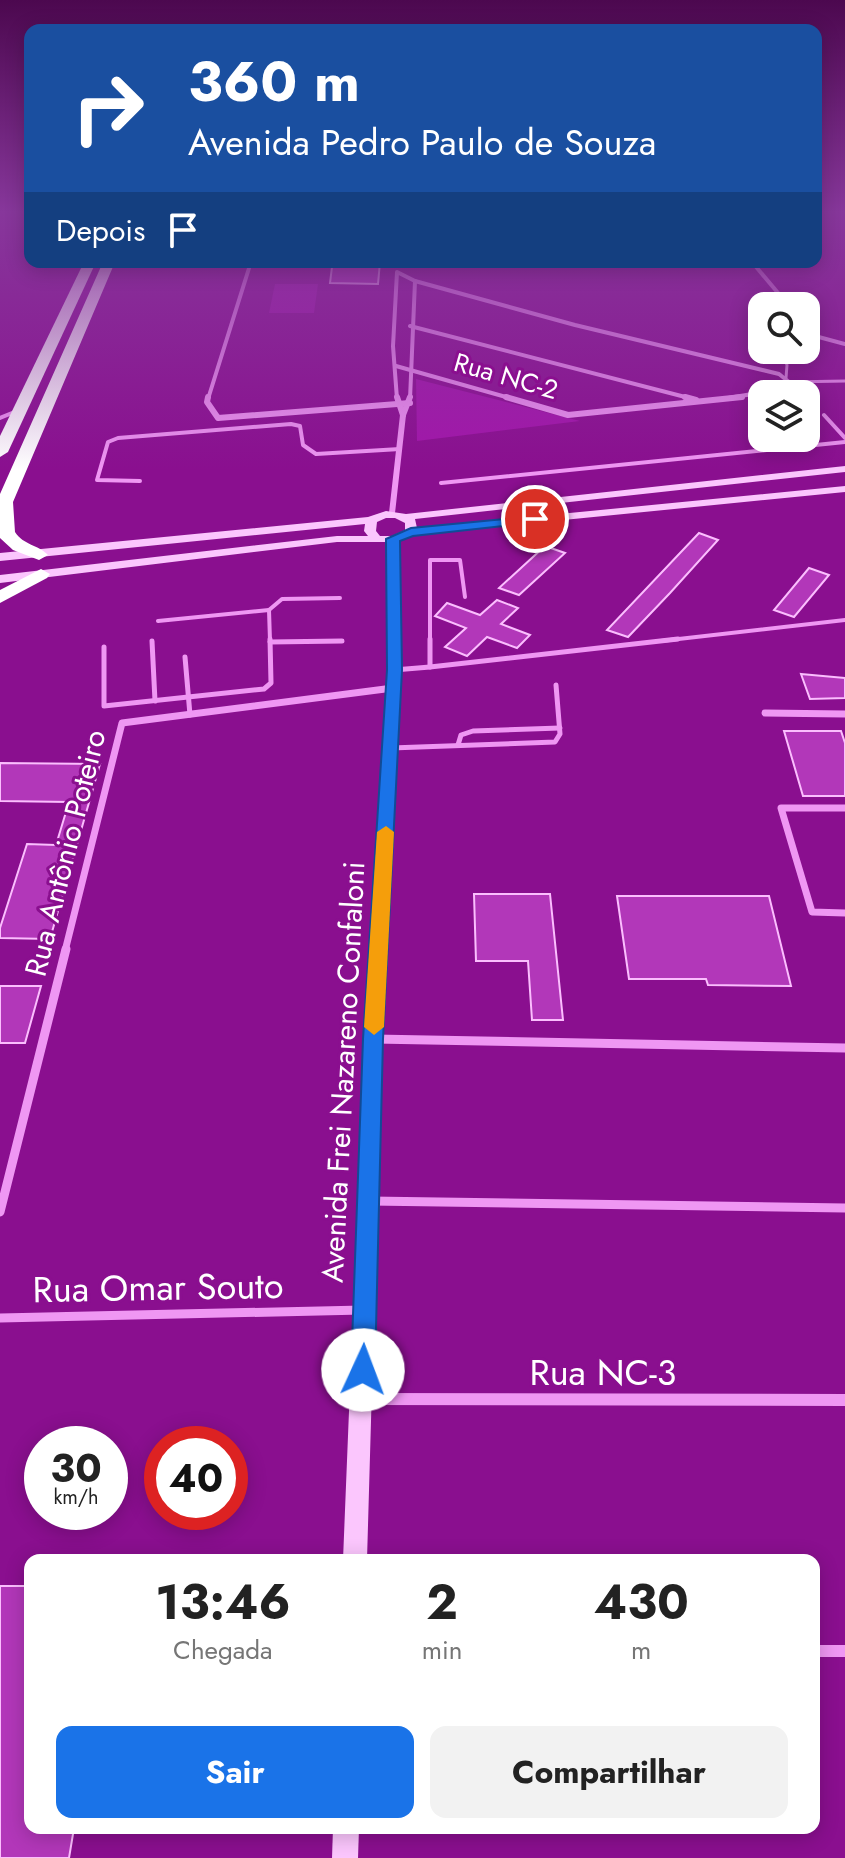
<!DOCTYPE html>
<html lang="pt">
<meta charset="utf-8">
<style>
:root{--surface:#fff;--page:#f2f2f2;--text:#222;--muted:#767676;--accent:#1a73e8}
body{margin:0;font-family:Jost,sans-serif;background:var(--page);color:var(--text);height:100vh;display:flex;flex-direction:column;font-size:30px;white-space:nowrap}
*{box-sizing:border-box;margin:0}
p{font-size:26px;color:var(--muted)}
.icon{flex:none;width:44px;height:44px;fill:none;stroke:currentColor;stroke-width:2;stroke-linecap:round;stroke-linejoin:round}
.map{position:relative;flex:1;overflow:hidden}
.side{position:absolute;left:24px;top:1554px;width:796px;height:280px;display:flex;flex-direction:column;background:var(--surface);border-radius:16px;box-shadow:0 4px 20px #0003}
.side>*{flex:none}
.guide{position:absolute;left:24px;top:24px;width:798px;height:244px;border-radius:16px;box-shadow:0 4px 20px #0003;background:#1a4fa0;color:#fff;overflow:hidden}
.buttons{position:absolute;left:748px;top:292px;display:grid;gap:16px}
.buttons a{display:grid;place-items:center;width:72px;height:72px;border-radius:16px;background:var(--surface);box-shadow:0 4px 20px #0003;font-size:40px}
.speed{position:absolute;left:24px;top:1426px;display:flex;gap:16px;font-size:40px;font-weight:700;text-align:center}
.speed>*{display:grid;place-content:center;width:104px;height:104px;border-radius:50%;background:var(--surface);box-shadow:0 4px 20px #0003;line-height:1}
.speed small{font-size:20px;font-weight:400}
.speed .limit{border:12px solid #d22;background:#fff;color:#111}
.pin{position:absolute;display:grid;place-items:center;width:68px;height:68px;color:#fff;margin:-34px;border:4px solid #fff;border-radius:50%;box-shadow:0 2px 8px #0007}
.me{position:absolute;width:88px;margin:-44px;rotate:2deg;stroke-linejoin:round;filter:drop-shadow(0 0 6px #0008)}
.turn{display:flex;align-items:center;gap:28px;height:168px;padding:0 32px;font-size:36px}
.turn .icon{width:104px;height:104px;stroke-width:2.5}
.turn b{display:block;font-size:56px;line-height:68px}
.then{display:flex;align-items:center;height:76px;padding:0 32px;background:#0003;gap:16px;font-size:30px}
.eta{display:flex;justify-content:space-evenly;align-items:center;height:136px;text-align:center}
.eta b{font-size:48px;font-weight:700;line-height:56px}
.primary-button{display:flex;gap:16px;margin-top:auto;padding:16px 32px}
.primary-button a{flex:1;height:92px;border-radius:16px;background:var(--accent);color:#fff;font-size:32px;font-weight:700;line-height:92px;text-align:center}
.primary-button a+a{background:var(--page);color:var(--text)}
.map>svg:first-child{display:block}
.green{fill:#a216aa}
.building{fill:#b237b9;stroke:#fbbefe;stroke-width:2}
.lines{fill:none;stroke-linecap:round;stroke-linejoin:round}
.lane-far2{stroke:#ef97f3;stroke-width:3}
.lane-far1{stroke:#ef97f3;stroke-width:4}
.lane{stroke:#ef97f3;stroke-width:5}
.street-far4{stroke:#ef97f3;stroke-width:4}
.street-far3{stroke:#ef97f3;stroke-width:6}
.street-far2{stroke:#ef97f3;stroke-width:7}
.street-far1{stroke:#ef97f3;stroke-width:9}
.street{stroke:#ef97f3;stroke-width:12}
.secondary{fill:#fbc6fd;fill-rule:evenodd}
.highway{fill:#fff;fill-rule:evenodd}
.route{fill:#1a73e8;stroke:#114b97;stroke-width:2}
.slow{fill:#f59e0b}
.labels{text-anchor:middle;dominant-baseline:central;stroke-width:6;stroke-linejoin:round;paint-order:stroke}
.far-street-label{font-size:26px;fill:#fff;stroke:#8a0f8f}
.street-label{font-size:30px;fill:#fff;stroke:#8a0f8f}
.near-street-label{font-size:36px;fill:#fff;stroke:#8a0f8f}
</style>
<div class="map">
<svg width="845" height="1858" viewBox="0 0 845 1858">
<rect width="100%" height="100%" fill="#8a0f8f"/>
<g class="green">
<path d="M275 284H318L314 313H269Z"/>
<path d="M416 379 580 421 417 441Z"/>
</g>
<g class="building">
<path d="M348 262H380L378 284 330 283 332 267H341Z"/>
<path d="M699 533 718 540 670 593 628 637 607 630Z"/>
<path d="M545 546 565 553 519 595 499 588Z"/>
<path d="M809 568 829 575 794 617 774 610Z"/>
<path d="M497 600 518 608 501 624 530 635 517 648 487 637 467 656 445 647 466 628 435 616 447 603 480 615Z"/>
<path d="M801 674 845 678V698L810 699Z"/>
<path d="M784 731H841L845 743V796H803Z"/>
<path d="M0 763 100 764 50 939 0 938V928L27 844 56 845 69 802 0 801Z"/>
<path d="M474 894H550L563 1020H532L528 961H476Z"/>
<path d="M617 896H769L791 986 708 985 706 979H629Z"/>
<path d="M0 986H41L25 1043H0Z"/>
<path d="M0 1586H30V1828H74L69 1858H0Z"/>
</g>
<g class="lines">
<g class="lane-far2">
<path d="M806 335 815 336"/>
<path d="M781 350 787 365 786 378"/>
<path d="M789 382 845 381"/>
</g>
<g class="lane-far1">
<path d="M824 415 845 438"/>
<path d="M0 418 17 411"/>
<path d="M140 481 97 480 108 442 118 438 291 424 300 426 303 445 316 454 400 449"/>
<path d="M441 483 845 442"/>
<path d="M269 610 282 599 340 598"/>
<path d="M158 621 269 610 270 641"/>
<path d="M430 641V560H460L465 597"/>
<path d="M661 641 845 620"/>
</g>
<g class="lane">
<path d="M430 639V667L678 639"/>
<path d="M152 641 155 701"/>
<path d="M270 642 342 641"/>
<path d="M104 647V706L264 689 271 683 270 639"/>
<path d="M185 657 190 715"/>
<path d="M394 670 430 667"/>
<path d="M458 745 461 735 473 731 560 728"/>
<path d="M391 748 555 742 560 734 556 685"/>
</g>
<g class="street-far4">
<path d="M752 262 789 306"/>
<path d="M410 326 693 399"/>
<path d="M806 326 815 336 845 344"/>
<path d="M396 366 513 399"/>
<path d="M208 399 250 265"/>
<path d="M397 399 393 346 397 272 415 281 575 325 779 374 789 382 777 390 722 399"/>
<path d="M410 399 415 281"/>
</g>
<g class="street-far3">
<path d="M208 397 207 402 218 418 410 403"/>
<path d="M397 397 403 415"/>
<path d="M506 397 568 415 742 397"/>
<path d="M685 397 696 400"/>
<path d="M392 513 403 415 410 397"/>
</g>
<g class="street-far2">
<path d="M765 713 845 714"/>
<path d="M845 808H781L812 912 845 913"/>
<path d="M65 951 122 723 393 688"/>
</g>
<g class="street-far1">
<path d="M374 1039 845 1048"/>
<path d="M370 1201 845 1208"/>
<path d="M0 1212 66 949"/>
<path d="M0 1318 363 1310"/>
</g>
<g class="street">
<path d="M362 1399 845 1400"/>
<path d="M814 1651H845"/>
</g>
<g class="secondary">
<path d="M845 466V472L415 519 417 528 845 486V492L413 535 399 541 401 670 382 1039 367 1560H343L364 1039 387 670V542H337L0 583V575L337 536H368L364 531 365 524 0 561V553L368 517 386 511 406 514ZM386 518H395L405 523V530L392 536H380L376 531 377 522Z"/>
<path d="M333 1828H359L358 1858H332Z"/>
</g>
<g class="highway">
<path d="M84 262H96L8 452 0 457V436Z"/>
<path d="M103 262H115L13 502 15 532C23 545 39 545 48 555L39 560 13 550 0 538V494Z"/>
<path d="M41 569 50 574 47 578 0 603V590Z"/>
</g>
</g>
<linearGradient id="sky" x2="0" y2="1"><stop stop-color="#4c084f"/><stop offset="0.45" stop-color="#87379b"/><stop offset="1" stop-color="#87379b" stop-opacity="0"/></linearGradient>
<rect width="845" height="470" fill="url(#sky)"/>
<path class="route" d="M535 516 540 517V522L413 536 400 541 402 670 383 1039 375 1370 371 1378 363 1382 354 1378 351 1370 363 1039 387 670 386 539 411 528Z"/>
<path class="slow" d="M386 826 394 832 384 1027 374 1035 364 1027 377 832Z"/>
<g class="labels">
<g class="far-street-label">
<text transform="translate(506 376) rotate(16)">Rua NC-2</text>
</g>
<g class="street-label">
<text transform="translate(65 853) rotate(-76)">Rua Antônio Poteiro</text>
<text transform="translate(343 1072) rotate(-87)">Avenida Frei Nazareno Confaloni</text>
</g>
<g class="near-street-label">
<text transform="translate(158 1287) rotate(-1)">Rua Omar Souto</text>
<text x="603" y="1372">Rua NC-3</text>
</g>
</g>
</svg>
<div class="buttons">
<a><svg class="icon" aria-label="search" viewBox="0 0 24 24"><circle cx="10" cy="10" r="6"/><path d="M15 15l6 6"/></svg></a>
<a><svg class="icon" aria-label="layers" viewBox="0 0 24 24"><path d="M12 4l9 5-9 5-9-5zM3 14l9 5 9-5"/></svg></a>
</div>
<div class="speed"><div>30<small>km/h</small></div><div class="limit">40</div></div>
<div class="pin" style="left:535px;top:519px;background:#d93025"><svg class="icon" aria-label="arrive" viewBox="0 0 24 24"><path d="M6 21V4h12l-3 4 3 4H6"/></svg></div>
<svg class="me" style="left:363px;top:1370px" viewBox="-20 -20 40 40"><circle r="19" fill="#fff"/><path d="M0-13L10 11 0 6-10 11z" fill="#1a73e8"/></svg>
<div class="guide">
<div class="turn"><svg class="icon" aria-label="right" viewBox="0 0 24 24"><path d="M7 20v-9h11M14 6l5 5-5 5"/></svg><div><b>360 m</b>Avenida Pedro Paulo de Souza</div></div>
<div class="then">Depois<svg class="icon" aria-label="arrive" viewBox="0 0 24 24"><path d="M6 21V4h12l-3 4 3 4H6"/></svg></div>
</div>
<section class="side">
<div class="eta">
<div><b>13:46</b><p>Chegada</p></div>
<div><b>2</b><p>min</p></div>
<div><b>430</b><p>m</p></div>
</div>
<div class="primary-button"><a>Sair</a><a>Compartilhar</a></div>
</section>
</div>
